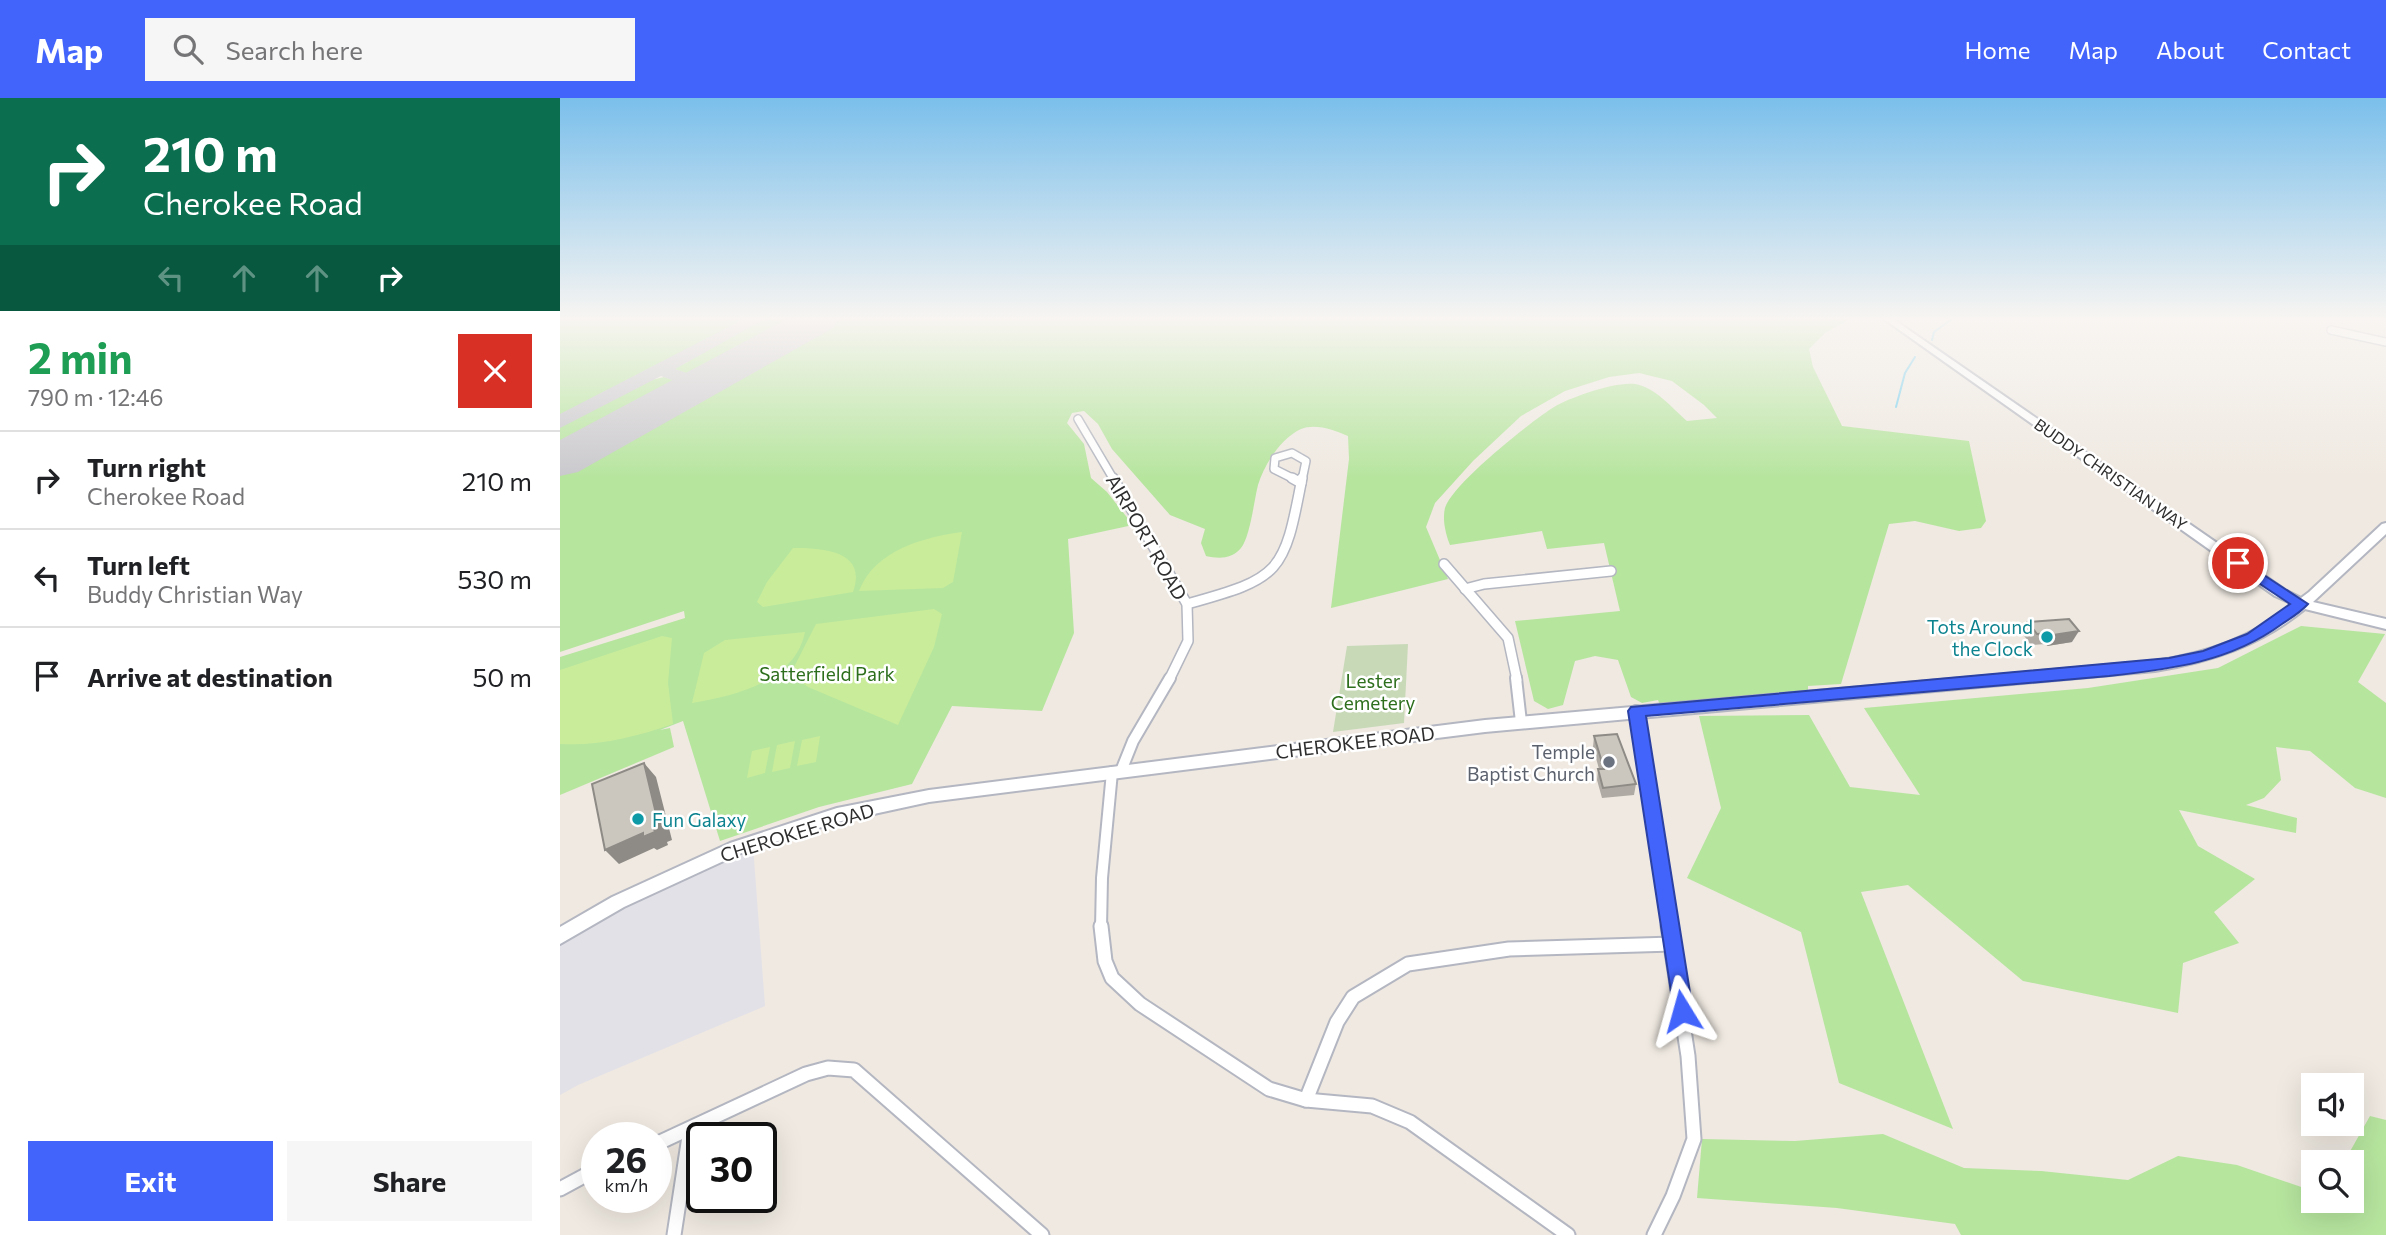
<!DOCTYPE html>
<meta charset="utf-8">
<style>
:root{--surface:#fff;--page:#f6f6f6;--text:#202124;--muted:#757577;--line:#e0e0e0;--accent:#4264fb}
body{margin:0;font-family:Commissioner,sans-serif;background:var(--page);color:var(--text);height:100vh;display:flex;flex-direction:column;font-size:26px;white-space:nowrap}
*{box-sizing:border-box;margin:0}
p{font-size:23px;color:var(--muted)}
.icon{flex:none;width:38px;height:38px;fill:none;stroke:currentColor;stroke-width:2;stroke-linecap:round;stroke-linejoin:round}
.map{position:relative;flex:1;overflow:hidden}
.drawer{display:flex;flex-direction:column;background:var(--surface);width:560px}
.drawer>*{flex:none}
.top-card{background:#0b6e4f;color:#fff;overflow:hidden}
.fabs{position:absolute;left:1741px;top:975px;display:grid;gap:14px}
.fabs a{display:grid;place-items:center;width:63px;height:63px;border-radius:0px;background:var(--surface);box-shadow:0 7px 28px #0002;font-size:35px}
.speed{position:absolute;left:21px;top:1024px;display:flex;gap:14px;font-size:35px;font-weight:700;text-align:center}
.speed>*{display:grid;place-content:center;width:91px;height:91px;border-radius:50%;background:var(--surface);box-shadow:0 7px 28px #0002;line-height:1}
.speed small{font-size:18px;font-weight:400}
.speed .limit{border:4px solid #111;border-radius:10px;background:#fff;color:#111}
.pin{position:absolute;display:grid;place-items:center;width:60px;height:60px;color:#fff;margin:-30px;border:4px solid #fff;border-radius:50%;box-shadow:0 2px 7px #0007}
.me{position:absolute;width:77px;margin:-38px;rotate:352deg;stroke-linejoin:round;filter:drop-shadow(0 0 5px #0008)}
.turn{display:flex;align-items:center;gap:24px;height:147px;padding:0 28px;font-size:32px}
.turn .icon{width:91px;height:91px;stroke-width:2.5}
.turn b{display:block;font-size:49px;line-height:60px}
.lanes{display:flex;align-items:center;height:66px;padding:0 28px;background:#0003;justify-content:center;gap:35px;direction:ltr}
.lanes .off{opacity:.35}
.round{display:grid;place-items:center;flex:none;width:74px;height:74px;border-radius:0px;background:var(--page)}
.overview{display:flex;align-items:center;justify-content:space-between;height:119px;padding:0 28px}
h1{font-size:42px;font-weight:700;line-height:52px;color:#1e9e55}
.button{display:flex;gap:14px;margin-top:auto;padding:14px 28px}
.button a{flex:1;height:80px;border-radius:0px;background:var(--accent);color:#fff;font-size:28px;font-weight:700;line-height:80px;text-align:center}
.button a+a{background:var(--page);color:var(--text)}
ul{padding:0;list-style:none}
li{display:flex;align-items:center;gap:21px;height:98px;padding:0 28px;border-top:2px solid var(--line)}
li div{flex:1}
li b{display:block;font-size:26px}
li em{font-style:normal}
header{display:flex;align-items:center;gap:42px;box-sizing:border-box;height:98px;padding:0 35px;background:var(--accent);color:#fff}
header strong{font-size:33px}
nav{display:flex;gap:38px;margin-inline-start:auto;font-size:24px}
.search{width:490px;height:63px;background:var(--page);display:flex;align-items:center;gap:18px;box-sizing:border-box;padding:0 24px;border-radius:0px;color:var(--muted);font-size:26px}
main{display:flex;flex:1;min-height:0}
.map>svg:first-child{display:block}
.industrial{fill:#e3e1e8}
.green{fill:#b6e59e}
.cemetery{fill:#c8d9b8}
.pitch{fill:#c9ec9a}
.lines{fill:none;stroke-linecap:round;stroke-linejoin:round}
.stream{stroke:#75cff0;stroke-width:2}
.taxiway{fill:#c9c8cc;fill-rule:evenodd}
.runway{fill:#c9c8cc;fill-rule:evenodd}
.street-far3-casing{stroke:#b4b7c1;stroke-width:10}
.street-far2-casing{stroke:#b4b7c1;stroke-width:12}
.street-far1-casing{stroke:#b4b7c1;stroke-width:14}
.street-casing{stroke:#b4b7c1;stroke-width:17}
.secondary-casing{stroke:#b4b7c1;stroke-width:4}
.street-far3{stroke:#fff;stroke-width:7}
.street-far2{stroke:#fff;stroke-width:9}
.street-far1{stroke:#fff;stroke-width:10}
.street{stroke:#fff;stroke-width:13}
.secondary{fill:#fff;fill-rule:evenodd}
.wall{fill:#afaba4}
.shaded-wall{fill:#8e8b86}
.building{fill:#cbc7bf;stroke:#8e8b86;stroke-width:2}
.route{fill:#4264fb;stroke:#2b41a3;stroke-width:2}
.culture-dot{fill:#0f9aa8;stroke:#fff;stroke-width:2.5}
.worship-dot{fill:#6b7280;stroke:#fff;stroke-width:2.5}
.labels{text-anchor:middle;dominant-baseline:central;stroke-width:5;stroke-linejoin:round;paint-order:stroke}
.far-street-label{font-size:16px;fill:#2e2e2e;stroke:#fff}
.street-label{font-size:19px;fill:#2e2e2e;stroke:#fff}
.culture-label{font-size:19px;fill:#0d838f;stroke:#fff;text-anchor:end}
.park-label{font-size:19px;fill:#2c6e1b;stroke:#fff}
.worship-label{font-size:19px;fill:#5b616d;stroke:#fff;text-anchor:end}
</style>
<header>
<strong>Map</strong>
<div class="search"><svg class="icon" aria-label="search" viewBox="0 0 24 24"><circle cx="10" cy="10" r="6"/><path d="M15 15l6 6"/></svg>Search here</div>
<nav><a>Home</a><a>Map</a><a>About</a><a>Contact</a></nav>
</header>
<main>
<section class="drawer">
<div class="top-card">
<div class="turn"><svg class="icon" aria-label="right" viewBox="0 0 24 24"><path d="M7 20v-9h11M14 6l5 5-5 5"/></svg><div><b>210 m</b>Cherokee Road</div></div>
<div class="lanes"><svg class="icon off" aria-label="left" viewBox="0 0 24 24"><path d="M17 20v-9H6M10 6l-5 5 5 5"/></svg><svg class="icon off" aria-label="ahead" viewBox="0 0 24 24"><path d="M12 20V5M6 11l6-6 6 6"/></svg><svg class="icon off" aria-label="ahead" viewBox="0 0 24 24"><path d="M12 20V5M6 11l6-6 6 6"/></svg><svg class="icon" aria-label="right" viewBox="0 0 24 24"><path d="M7 20v-9h11M14 6l5 5-5 5"/></svg></div>
</div>
<div class="overview"><div><h1>2 min</h1><p>790 m · 12:46</p></div><a class="round" style="background:#d93025;color:#fff"><svg class="icon" aria-label="close" viewBox="0 0 24 24"><path d="M6 6l12 12M18 6L6 18"/></svg></a></div>
<ul>
<li><svg class="icon" aria-label="right" viewBox="0 0 24 24"><path d="M7 20v-9h11M14 6l5 5-5 5"/></svg><div><b>Turn right</b><p>Cherokee Road</p></div><em>210 m</em></li>
<li><svg class="icon" aria-label="left" viewBox="0 0 24 24"><path d="M17 20v-9H6M10 6l-5 5 5 5"/></svg><div><b>Turn left</b><p>Buddy Christian Way</p></div><em>530 m</em></li>
<li><svg class="icon" aria-label="arrive" viewBox="0 0 24 24"><path d="M6 21V4h12l-3 4 3 4H6"/></svg><div><b>Arrive at destination</b></div><em>50 m</em></li>
</ul>
<div class="button"><a>Exit</a><a>Share</a></div>
</section>
<div class="map">
<svg width="1826" height="1137" viewBox="0 0 1826 1137">
<rect width="100%" height="100%" fill="#efe9e1"/>
<path class="industrial" d="M193 748 205 908 18 987 0 997V845L45 818Z"/>
<g class="green">
<path d="M0 221H190L0 320Z"/>
<path d="M202 221H242L145 274 127 276 114 271 118 265Z"/>
<path d="M272 221H1290L1265 235 1249 251 1253 269 1282 328 1409 343 1426 423 1421 430 1399 433 1355 423 1329 426 1281 586 1248 588V595L1100 607 1098 602 1082 605 1071 599 1058 562 1035 558 1015 563 1003 607 988 611 974 603 955 523 1060 513 1044 445 987 451 982 433 890 447C886 437 882 422 885 410 892 386 970 324 994 309 1010 299 1057 283 1075 286 1095 289 1112 310 1127 323L1157 320 1144 307 1112 283 1079 275 1049 279 1005 293 961 318 913 363 875 405 866 429 888 481 771 510 789 361 788 338C775 332 755 325 741 331 721 340 704 367 698 387 694 403 690 439 681 450 672 461 659 461 646 458L641 445 645 431 610 417 552 351 538 326 524 313 512 315 507 325 524 346 531 380 547 394 573 427 508 441 514 535 482 613 392 608 352 686 259 709 160 743 123 623 100 632 110 630 114 649 0 697V559L125 520 124 513 0 554V373Z"/>
<path d="M104 279 118 283 119 286 0 354V328L83 284Z"/>
<path d="M1741 528 1825 536 1798 584 1826 605V700L1795 690 1750 653 1716 649 1721 682 1704 700 1686 707 1737 720 1736 735 1619 712 1638 748 1695 781 1654 814 1679 845 1623 865 1618 915 1463 883 1348 787 1301 794 1393 1031 1279 985 1241 834 1127 780 1161 710 1139 618 1249 617 1290 689 1360 697 1304 610 1528 590 1658 570Z"/>
<path d="M1810 1018 1826 1022V1137H1401L1395 1126 1277 1110 1137 1100 1142 1041 1235 1043 1323 1036 1404 1070 1481 1073 1568 1082 1618 1058 1677 1067 1753 1093 1754 1102H1792V1064H1784Z"/>
</g>
<path class="cemetery" d="M848 546 844 625 773 634 787 548Z"/>
<g class="pitch">
<path d="M402 434 393 484 383 490 299 493C314 452 365 439 402 434Z"/>
<path d="M233 450C261 450 308 452 293 494L203 509 197 504 207 484Z"/>
<path d="M374 511 382 516 374 549 338 627 248 589 236 580 234 569 256 526Z"/>
<path d="M245 534C235 584 174 598 132 605L144 555 165 542Z"/>
<path d="M102 538 112 540 108 585 113 626C75 639 41 648 0 646V572Z"/>
<path d="M260 638 256 664 237 668 242 642Z"/>
<path d="M235 643 230 670 212 674 217 647Z"/>
<path d="M210 649 205 675 187 680 192 653Z"/>
</g>
<g class="lines">
<g class="stream">
<path d="M1372 242 1374 234 1392 221"/>
<path d="M1336 309 1345 275 1355 259"/>
</g>
<path class="taxiway" d="M184 221H205L115 271 147 282 149 286 147 290H133L101 278 0 330V316Z"/>
<path class="runway" d="M227 221H279L273 230 18 374 0 378V342Z"/>
<defs>
<g id="street-far3">
<path d="M1771 232 1826 244"/>
<path d="M518 321 554 382"/>
<path d="M736 382 714 371 715 360 732 355 746 363 742 382"/>
</g>
<g id="street-far2">
<path d="M553 380 627 506 628 543 609 582"/>
<path d="M732 380 741 385"/>
<path d="M884 466 948 540 957 582"/>
<path d="M905 491 924 486 1051 473"/>
<path d="M627 506C721 480 724 476 742 380"/>
</g>
<g id="street-far1">
<path d="M956 580 961 624"/>
<path d="M1076 613 1109 830"/>
<path d="M561 673 573 643 610 580"/>
<path d="M541 830 542 780 552 674"/>
</g>
<g id="street">
<path d="M541 828 545 863 552 880 580 906 709 991 746 1002 812 1008 850 1024 1008 1137"/>
<path d="M746 1002 777 924 793 899 848 866 949 851 1113 846"/>
<path d="M96 1046 246 976 268 970 294 972 482 1137"/>
<path d="M0 1091 37 1071"/>
<path d="M114 1137 130 1032"/>
<path d="M1094 1137 1113 1098 1134 1041 1128 958 1108 828"/>
</g>
<path id="secondary" d="M1324 221H1333L1725 492 1741 500 1749 494 1822 426 1826 425V436L1753 504 1826 521V531L1745 511C1701 547 1651 564 1595 573L925 634 369 704 277 724 181 755 64 809 0 846V829L52 799 170 745 277 710 369 692 925 622 1595 563C1646 555 1693 540 1733 506L1715 498Z"/>
</defs>
<use href="#street-far3" class="street-far3-casing"/>
<use href="#street-far2" class="street-far2-casing"/>
<use href="#street-far1" class="street-far1-casing"/>
<use href="#street" class="street-casing"/>
<use href="#secondary" class="secondary-casing"/>
<use href="#street-far3" class="street-far3"/>
<use href="#street-far2" class="street-far2"/>
<use href="#street-far1" class="street-far1"/>
<use href="#street" class="street"/>
<use href="#secondary" class="secondary"/>
</g>
<g class="wall">
<path d="M1468 524 1512 544 1487 548 1486 546 1471 547 1462 535Z"/>
<path d="M1034 638 1076 686 1074 697 1042 700 1037 682 1038 671H1039L1033 649Z"/>
</g>
<g class="shaded-wall">
<path d="M1519 533 1512 544 1487 548 1493 537Z"/>
<path d="M84 665 96 679 112 742 107 744 108 747 97 752 94 750 59 766 45 752 83 735Z"/>
</g>
<g class="building">
<path d="M1509 521 1519 533 1493 537 1491 535 1477 536 1468 524Z"/>
<path d="M1057 636 1076 686 1043 690 1038 671H1044L1034 638Z"/>
<path d="M84 665 99 728 94 731 95 734 83 739V735L45 752 32 686Z"/>
</g>
<linearGradient id="sky" x2="0" y2="1"><stop stop-color="#7abfeb"/><stop offset="0.58" stop-color="#f8f5f2"/><stop offset="1" stop-color="#f8f5f2" stop-opacity="0"/></linearGradient>
<rect width="1826" height="380" fill="url(#sky)"/>
<path class="route" d="M1678 460 1748 506C1741 514 1731 520 1722 526 1670 564 1612 571 1549 578L1086 618 1133 913 1130 920 1122 923 1115 920 1068 613 1071 609 1609 560 1643 553 1687 536 1730 506 1673 468 1671 465Z"/>
<g class="culture-dot">
<circle cx="1487" cy="539" r="7"/>
<circle cx="78" cy="721" r="7"/>
</g>
<circle class="worship-dot" cx="1049" cy="664" r="7"/>
<g class="labels">
<g class="far-street-label">
<text transform="translate(1551 376) rotate(35)">BUDDY CHRISTIAN WAY</text>
</g>
<g class="street-label">
<text transform="translate(587 439) rotate(60)">AIRPORT ROAD</text>
<text transform="translate(795 644) rotate(-7)">CHEROKEE ROAD</text>
<text transform="translate(237 734) rotate(-17)">CHEROKEE ROAD</text>
</g>
<g class="culture-label">
<text x="1473" y="528">Tots Around<tspan x="1473" dy="22">the Clock</tspan></text>
<text x="92" y="721" text-anchor="start">Fun Galaxy</text>
</g>
<g class="park-label">
<text x="267" y="575">Satterfield Park</text>
<text x="813" y="582">Lester<tspan x="813" dy="22">Cemetery</tspan></text>
</g>
<g class="worship-label">
<text x="1035" y="653">Temple<tspan x="1035" dy="22">Baptist Church</tspan></text>
</g>
</g>
</svg>
<div class="fabs">
<a><svg class="icon" aria-label="sound" viewBox="0 0 24 24"><path d="M4 9h4l5-4v14l-5-4H4zM17 9q2 3 0 6"/></svg></a>
<a><svg class="icon" aria-label="search" viewBox="0 0 24 24"><circle cx="10" cy="10" r="6"/><path d="M15 15l6 6"/></svg></a>
</div>
<div class="speed"><div>26<small>km/h</small></div><div class="limit">30</div></div>
<div class="pin" style="left:1678px;top:465px;background:#d93025"><svg class="icon" aria-label="arrive" viewBox="0 0 24 24"><path d="M6 21V4h12l-3 4 3 4H6"/></svg></div>
<svg class="me" style="left:1122px;top:913px" viewBox="-20 -20 40 40"><path d="M0-17L14 15 0 8-14 15z" fill="#4264fb" stroke="#fff" stroke-width="4"/></svg>
</div>
</main>
